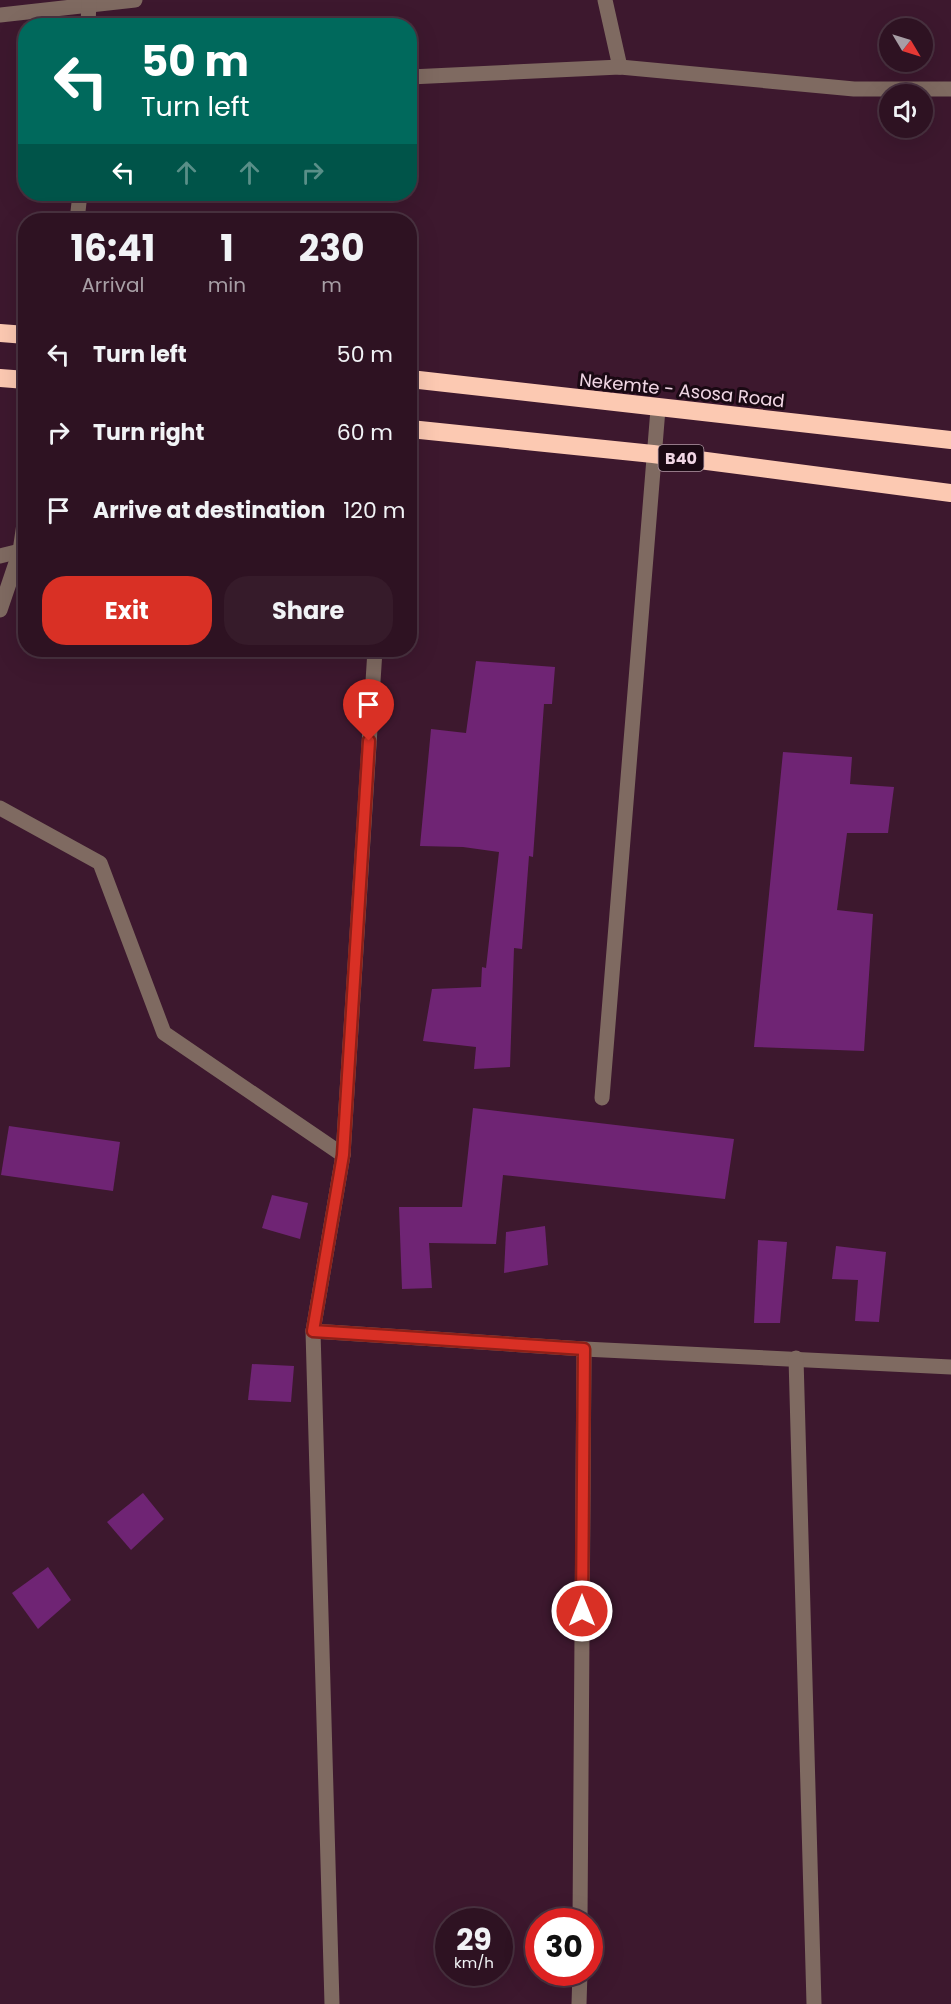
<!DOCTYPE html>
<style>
:root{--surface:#2e1222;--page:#361b2a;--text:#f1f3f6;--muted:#a79ea5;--line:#493240;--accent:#d93025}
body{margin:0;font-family:Poppins,sans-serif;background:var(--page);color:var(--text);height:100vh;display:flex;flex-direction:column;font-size:22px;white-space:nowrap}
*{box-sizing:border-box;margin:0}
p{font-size:20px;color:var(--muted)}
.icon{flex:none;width:33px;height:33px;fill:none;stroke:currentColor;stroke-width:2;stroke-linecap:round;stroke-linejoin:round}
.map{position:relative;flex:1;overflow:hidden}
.panel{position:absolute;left:18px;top:213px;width:399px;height:444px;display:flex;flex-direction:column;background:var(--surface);border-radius:24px;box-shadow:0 6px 24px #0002,0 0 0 2px var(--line)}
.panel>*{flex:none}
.guide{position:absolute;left:18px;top:18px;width:399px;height:183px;border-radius:24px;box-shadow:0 6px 24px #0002,0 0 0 2px var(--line);background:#00695c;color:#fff;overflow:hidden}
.needle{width:39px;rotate:128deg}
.buttons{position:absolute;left:879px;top:18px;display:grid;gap:12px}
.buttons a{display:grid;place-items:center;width:54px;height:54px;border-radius:50%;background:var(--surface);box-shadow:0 6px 24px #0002,0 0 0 2px var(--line);font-size:30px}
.speed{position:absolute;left:435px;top:1908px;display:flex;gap:12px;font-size:30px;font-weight:700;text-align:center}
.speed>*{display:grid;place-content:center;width:78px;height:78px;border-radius:50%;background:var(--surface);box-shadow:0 6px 24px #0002,0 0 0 2px var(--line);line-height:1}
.speed small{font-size:15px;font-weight:400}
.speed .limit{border:9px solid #d22;background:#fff;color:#111}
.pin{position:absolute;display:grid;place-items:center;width:51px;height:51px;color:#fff;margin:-62px -26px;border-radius:50% 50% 50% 0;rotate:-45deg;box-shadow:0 0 6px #0007}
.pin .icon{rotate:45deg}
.me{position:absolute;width:66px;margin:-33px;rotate:0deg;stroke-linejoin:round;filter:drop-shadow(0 0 4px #0008)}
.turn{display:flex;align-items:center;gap:21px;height:126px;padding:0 24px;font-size:27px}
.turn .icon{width:78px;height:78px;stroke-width:2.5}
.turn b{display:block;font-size:42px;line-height:51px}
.lanes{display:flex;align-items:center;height:57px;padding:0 24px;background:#0003;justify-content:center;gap:30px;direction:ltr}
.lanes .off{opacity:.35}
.eta{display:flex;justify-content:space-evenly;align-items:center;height:102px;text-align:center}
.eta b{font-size:36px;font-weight:700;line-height:42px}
.action{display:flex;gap:12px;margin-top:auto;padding:12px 24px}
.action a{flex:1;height:69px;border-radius:24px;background:var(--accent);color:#fff;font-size:24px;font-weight:700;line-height:69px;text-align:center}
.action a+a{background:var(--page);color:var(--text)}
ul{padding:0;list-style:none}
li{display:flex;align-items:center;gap:18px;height:78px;padding:0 24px}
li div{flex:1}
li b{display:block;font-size:22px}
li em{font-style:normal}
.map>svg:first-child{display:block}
.building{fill:#6f2474}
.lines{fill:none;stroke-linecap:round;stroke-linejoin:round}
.minor{stroke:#7f6a61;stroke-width:15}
.highway{stroke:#fcc9b2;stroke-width:18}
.route-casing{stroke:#8d1f18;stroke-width:15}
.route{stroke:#d93025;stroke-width:10}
.labels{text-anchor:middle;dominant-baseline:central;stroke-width:6;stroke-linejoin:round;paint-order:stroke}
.shield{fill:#1a0913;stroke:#b098a5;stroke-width:1.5}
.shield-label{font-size:16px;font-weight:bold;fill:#f0d6e4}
.street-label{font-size:18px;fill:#f0d6e4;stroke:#1a0913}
</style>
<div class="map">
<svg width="951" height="2004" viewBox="0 0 951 2004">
<rect width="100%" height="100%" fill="#3d182e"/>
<g class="building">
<path d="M476 661 555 667 552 704H544L533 857 529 856 522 949 514 948 510 1067 474 1069 476 1047 423 1041 432 989 481 987 482 967 486 968 499 852 463 847 420 846 431 729 466 733Z"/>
<path d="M783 752 852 757 850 784 894 787 888 833H847L837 910 873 914 864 1051 754 1047Z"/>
<path d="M473 1108 734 1139 725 1199 503 1175 496 1244 429 1243 432 1288 402 1289 399 1207H462Z"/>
<path d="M9 1126 120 1142 113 1191 1 1175Z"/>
<path d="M272 1195 308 1203 300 1239 262 1228Z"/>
<path d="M545 1226 548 1265 504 1273 506 1232Z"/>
<path d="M758 1240 787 1242 780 1323H754Z"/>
<path d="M836 1246 886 1252 879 1322 855 1321 858 1280 832 1279Z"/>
<path d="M252 1364 294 1366 291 1402 248 1400Z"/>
<path d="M143 1493 164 1519 131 1550 107 1522Z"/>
<path d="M48 1567 71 1600 38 1629 12 1593Z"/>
</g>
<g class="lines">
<g class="minor">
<path d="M605 0 620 67"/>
<path d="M0 15 135 0"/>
<path d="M88 26 89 0"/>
<path d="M410 77 620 67 854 89H951"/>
<path d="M77 220 80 194"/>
<path d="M0 556 20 551"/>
<path d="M0 610 20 551 26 510"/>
<path d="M0 808 100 863 164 1033 343 1155"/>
<path d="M602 1098 658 409"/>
<path d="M313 1331 584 1349 951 1367"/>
<path d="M796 1358 814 2004"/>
<path d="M580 1922 584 1349"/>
<path d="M332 2004 313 1331 343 1155 375 650"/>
<path d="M579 2004 580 1972"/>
</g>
<g class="highway">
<path d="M0 333 26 335"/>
<path d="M0 378 26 380"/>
<path d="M410 379 951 440"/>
<path d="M410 429 653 454 951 493"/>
</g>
</g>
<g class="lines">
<defs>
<path id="route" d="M369 741 343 1155 313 1331 584 1349 582 1611"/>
</defs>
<use href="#route" class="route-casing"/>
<use href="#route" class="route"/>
</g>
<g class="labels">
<rect class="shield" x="658.5" y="445" width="45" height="26" rx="4.5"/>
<g class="shield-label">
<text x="681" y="458">B40</text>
</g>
<g class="street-label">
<text transform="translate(682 390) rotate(6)">Nekemte - Asosa Road</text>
</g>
</g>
</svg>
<div class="buttons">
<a><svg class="needle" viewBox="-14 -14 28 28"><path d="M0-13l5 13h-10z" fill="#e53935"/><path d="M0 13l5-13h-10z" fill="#a79ea5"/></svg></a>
<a><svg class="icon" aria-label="sound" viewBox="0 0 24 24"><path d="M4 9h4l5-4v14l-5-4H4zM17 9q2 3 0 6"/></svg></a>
</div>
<div class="speed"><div>29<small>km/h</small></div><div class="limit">30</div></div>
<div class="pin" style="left:369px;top:741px;background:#d93025"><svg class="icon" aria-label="arrive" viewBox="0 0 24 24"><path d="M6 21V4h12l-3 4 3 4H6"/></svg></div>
<svg class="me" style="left:582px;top:1611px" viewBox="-20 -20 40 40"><circle r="17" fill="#d93025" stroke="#fff" stroke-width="3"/><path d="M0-11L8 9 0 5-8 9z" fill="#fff"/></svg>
<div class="guide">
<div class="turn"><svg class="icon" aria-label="left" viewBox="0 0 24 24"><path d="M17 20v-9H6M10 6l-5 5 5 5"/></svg><div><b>50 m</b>Turn left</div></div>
<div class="lanes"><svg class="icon" aria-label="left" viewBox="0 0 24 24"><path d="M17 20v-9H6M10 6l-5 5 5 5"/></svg><svg class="icon off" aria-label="ahead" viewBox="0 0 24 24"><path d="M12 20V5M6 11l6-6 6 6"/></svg><svg class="icon off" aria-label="ahead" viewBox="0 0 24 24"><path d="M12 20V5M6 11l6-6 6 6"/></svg><svg class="icon off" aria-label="right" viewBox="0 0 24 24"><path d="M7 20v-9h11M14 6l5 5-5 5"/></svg></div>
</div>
<section class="panel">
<div class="eta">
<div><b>16:41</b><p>Arrival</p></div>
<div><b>1</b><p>min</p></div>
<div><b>230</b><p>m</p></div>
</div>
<ul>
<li><svg class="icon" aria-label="left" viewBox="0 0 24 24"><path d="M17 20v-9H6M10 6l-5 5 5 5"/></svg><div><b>Turn left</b></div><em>50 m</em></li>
<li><svg class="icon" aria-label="right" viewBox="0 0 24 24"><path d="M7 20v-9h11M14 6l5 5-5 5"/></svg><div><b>Turn right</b></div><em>60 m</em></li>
<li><svg class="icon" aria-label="arrive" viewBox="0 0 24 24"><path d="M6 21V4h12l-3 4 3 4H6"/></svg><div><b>Arrive at destination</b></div><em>120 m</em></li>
</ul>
<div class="action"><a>Exit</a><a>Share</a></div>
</section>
</div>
